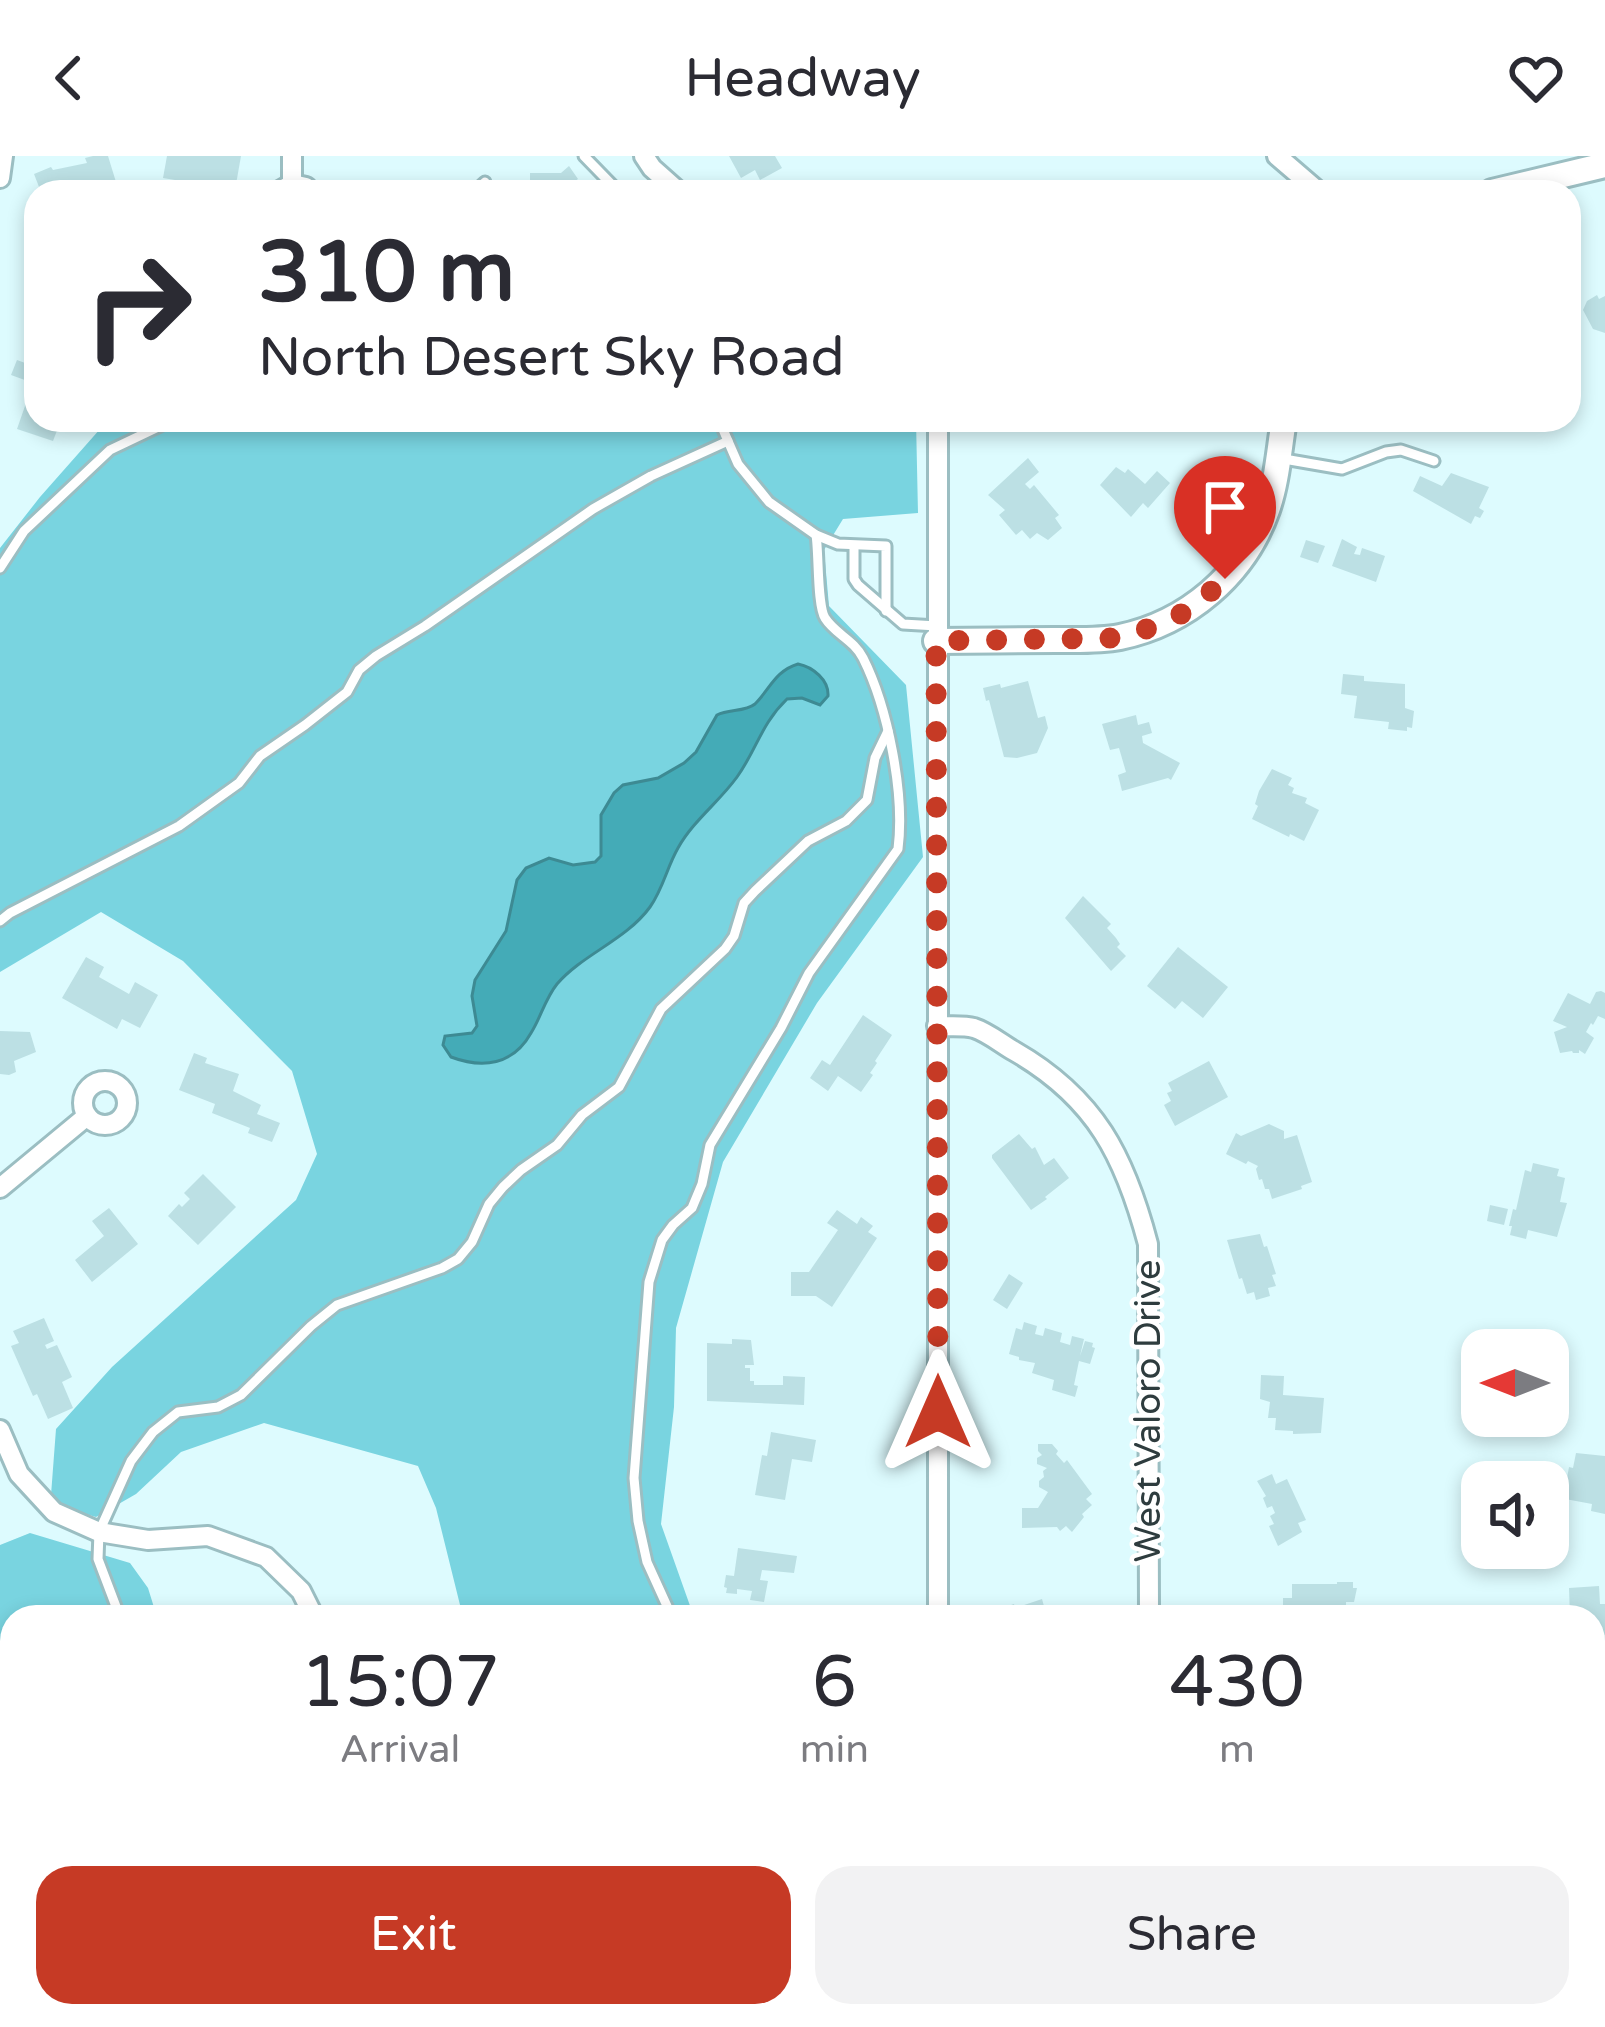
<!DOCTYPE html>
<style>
:root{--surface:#fff;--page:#f2f2f3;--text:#2b2b33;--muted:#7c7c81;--accent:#c63a25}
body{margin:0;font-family:"Varela Round",sans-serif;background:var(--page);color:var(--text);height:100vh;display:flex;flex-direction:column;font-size:45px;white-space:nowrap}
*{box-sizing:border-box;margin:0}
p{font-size:39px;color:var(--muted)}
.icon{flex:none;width:66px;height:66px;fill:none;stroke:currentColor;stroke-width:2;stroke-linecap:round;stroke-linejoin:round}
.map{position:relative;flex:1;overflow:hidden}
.sheet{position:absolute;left:0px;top:1449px;width:1605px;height:423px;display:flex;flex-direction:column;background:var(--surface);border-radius:36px 36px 0 0;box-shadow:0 6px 18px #0003}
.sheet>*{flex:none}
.top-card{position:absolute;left:24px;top:24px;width:1557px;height:252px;border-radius:36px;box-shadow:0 6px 18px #0003;background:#fff;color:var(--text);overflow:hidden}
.needle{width:78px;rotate:270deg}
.buttons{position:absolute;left:1461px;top:1173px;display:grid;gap:24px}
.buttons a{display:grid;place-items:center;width:108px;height:108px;border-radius:24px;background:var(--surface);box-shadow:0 6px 18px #0003;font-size:60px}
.pin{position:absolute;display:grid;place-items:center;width:102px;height:102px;color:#fff;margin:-123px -51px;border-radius:50% 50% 50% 0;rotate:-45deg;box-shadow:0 0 12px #0007}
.pin .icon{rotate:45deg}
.me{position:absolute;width:132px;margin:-66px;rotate:0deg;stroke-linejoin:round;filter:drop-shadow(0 0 9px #0008)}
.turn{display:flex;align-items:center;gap:42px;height:252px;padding:0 36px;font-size:54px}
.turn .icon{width:156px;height:156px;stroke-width:2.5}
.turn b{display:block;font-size:84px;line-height:102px}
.eta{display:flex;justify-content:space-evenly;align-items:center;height:204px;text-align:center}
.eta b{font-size:72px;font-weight:600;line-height:84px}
.action{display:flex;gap:24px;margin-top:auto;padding:24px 36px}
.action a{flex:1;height:138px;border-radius:36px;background:var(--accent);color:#fff;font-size:48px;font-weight:600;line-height:138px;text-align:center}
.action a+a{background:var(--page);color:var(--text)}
header{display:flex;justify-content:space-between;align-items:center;height:156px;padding:0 36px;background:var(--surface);font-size:54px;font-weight:600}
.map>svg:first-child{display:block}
.green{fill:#79d4e0}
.water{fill:#44abb7;stroke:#3d8a93;stroke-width:3}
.building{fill:#bce0e4}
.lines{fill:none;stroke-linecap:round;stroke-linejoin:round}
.service-casing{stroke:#9bbec2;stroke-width:15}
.minor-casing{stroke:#9bbec2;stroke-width:24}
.tertiary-casing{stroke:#9bbec2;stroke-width:30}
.path{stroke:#92a9ab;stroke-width:3;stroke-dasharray:3 9;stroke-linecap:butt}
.service{stroke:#fff;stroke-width:9}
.minor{stroke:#fff;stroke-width:18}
.tertiary{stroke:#fff;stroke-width:24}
.route{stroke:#c63a25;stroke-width:21;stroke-dasharray:0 37.8}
.labels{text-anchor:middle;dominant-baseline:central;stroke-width:9;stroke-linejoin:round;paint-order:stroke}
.street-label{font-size:36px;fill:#2e3c3e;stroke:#fff}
</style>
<header><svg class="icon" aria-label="back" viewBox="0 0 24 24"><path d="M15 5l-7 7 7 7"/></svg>Headway<svg class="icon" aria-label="heart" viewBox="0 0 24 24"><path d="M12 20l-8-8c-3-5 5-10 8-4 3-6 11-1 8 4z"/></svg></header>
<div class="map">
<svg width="1605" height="1871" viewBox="0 0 1605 1871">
<rect width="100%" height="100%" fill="#ddfbfe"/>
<g class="green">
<path d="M108 264H916L918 357 843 363 824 394 829 450 906 529 923 701 817 847 723 1006 676 1172 674 1251 661 1368 694 1461H463L436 1352 418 1310 264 1267 181 1296 136 1338 96 1361 61 1351 51 1339 56 1273 112 1211 296 1044 317 998 292 915 183 805 101 756 0 816V392L40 341Z"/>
<path d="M30 1377 130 1407 148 1432 157 1461H12V1650L0 1629V1389Z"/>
<path d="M0 1783 12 1791V1860H491L503 1871H0Z"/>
<path d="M692 1860H926L945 1871H702Z"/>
</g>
<path class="water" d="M798 508C813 511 829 524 828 540L820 549 802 542 787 543C761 568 757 593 737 621 719 646 693 665 678 692 667 711 663 733 650 751 626 784 583 798 557 828 545 843 541 861 531 877 513 909 483 913 451 901L443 889 445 880 472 877 477 870 472 840 475 824 506 775 517 724 526 712 549 702 573 709 595 706 601 700V659L614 637 623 629 658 622 684 607 696 596 717 559C729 553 745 556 755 548 770 533 775 515 798 508Z"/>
<g class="building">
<path d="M93 0H108L116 26 110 27 113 36H90L87 30 69 36H41L34 18 51 11 53 14 87 7 85 2Z"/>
<path d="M167 0H241L235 34 163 22Z"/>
<path d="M729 0H775L782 12 760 24 755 14 741 22Z"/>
<path d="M569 10 578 23 571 28 578 36H530V17H561Z"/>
<path d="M1597 139 1599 143 1605 140V177L1593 173 1583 154 1587 145Z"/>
<path d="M17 204 36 211V264H61L53 285 17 273 33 227 11 219Z"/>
<rect x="996" y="264" width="24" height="10"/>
<path d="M1028 302 1039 316 1025 328 1030 333 1034 329 1059 359 1055 362 1062 372 1048 384 1037 377 1030 383 1022 374 1016 379 999 359 1005 354 988 339Z"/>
<path d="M1116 311 1125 317 1128 313 1145 328 1157 315 1170 327 1148 352 1143 347 1131 361 1100 329Z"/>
<path d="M1451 317 1489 331 1479 352 1484 355 1480 362 1475 360 1471 368 1413 335 1420 320 1442 330Z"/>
<path d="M1342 383 1357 391 1354 398 1360 399 1362 392 1385 400 1376 426 1332 410Z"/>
<path d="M1306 384 1325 390 1318 407 1300 401Z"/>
<path d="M1343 518 1364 520V525L1405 528V552L1414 555 1412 572 1407 571V575L1388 573 1389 566 1354 562 1357 540 1341 538Z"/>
<path d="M1028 525 1038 562 1045 560 1048 572 1037 597 1017 602 1004 601 989 544 986 545 983 532 1000 528 1001 532Z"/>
<path d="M1136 559 1138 569 1149 566 1152 577 1142 580 1143 587 1180 607 1171 624 1168 622 1122 635 1118 619 1126 616 1119 592 1110 594 1102 568Z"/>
<path d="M1272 613 1292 622 1288 629 1294 632 1292 637 1307 642 1305 647 1319 654 1304 685 1290 678 1289 681 1252 663 1258 650 1255 648 1259 635Z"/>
<path d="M1083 740 1111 768 1107 772 1116 782 1120 788 1117 791 1126 800 1111 815 1065 762Z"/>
<path d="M1178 791 1228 831 1203 862 1182 845 1175 853 1147 830Z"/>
<path d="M86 801 104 811 99 821 129 838 135 826 158 839 140 872 122 863 117 873 62 842Z"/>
<path d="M1601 835 1605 837V863L1598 860 1593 869 1591 867 1586 876 1594 882 1585 898 1579 894V897H1573L1572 895 1560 897 1554 876 1567 871 1553 865 1568 837 1590 848 1596 836Z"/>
<path d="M863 859 892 879 875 905 877 907 870 917 873 919 861 936 838 920 828 935 810 922 822 904 830 909Z"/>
<path d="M0 875 30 876 36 896 14 905 16 916 9 919 0 918Z"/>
<path d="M194 897 207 902 205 907 239 918 233 935 261 949 257 958 280 967 272 986 248 977 250 972 212 957 215 948 179 934Z"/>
<path d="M1209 905 1228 941 1175 970 1164 949 1171 945 1167 937 1172 935 1168 927Z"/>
<path d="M1269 968 1284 975V983L1297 979 1312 1026 1301 1030 1302 1033 1272 1043 1269 1033H1265L1262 1023 1259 1024 1256 1013 1258 1010 1248 1005 1246 1008 1226 998 1236 977 1241 980Z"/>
<path d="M1019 978 1032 993 1035 991 1044 1009 1054 1002 1069 1022 1045 1041 1047 1043 1031 1054 992 1002V999Z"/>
<path d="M1533 1007 1559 1013 1557 1020 1565 1022 1560 1046 1567 1047 1557 1081 1528 1074 1526 1083 1510 1079 1512 1070H1509L1513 1053 1516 1054 1525 1014 1531 1016Z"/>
<path d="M203 1018 236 1051 198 1089 168 1060 179 1048 182 1051 190 1043 184 1037Z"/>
<path d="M1490 1049 1508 1053 1504 1069 1487 1065Z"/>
<path d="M109 1052 138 1088 92 1126 75 1104 104 1080 92 1065Z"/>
<path d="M837 1054 857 1068 861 1061 873 1070 868 1076 877 1082 832 1151 816 1140H791V1116H809L838 1074 827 1067Z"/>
<path d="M1260 1078 1264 1091 1267 1090 1276 1118 1272 1119 1276 1130 1268 1132 1270 1140 1256 1144 1254 1136 1247 1138 1242 1122 1239 1123 1227 1084Z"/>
<path d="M1009 1118 1023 1127 1007 1153 993 1144Z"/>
<path d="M44 1162 54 1185 45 1189 47 1193 57 1189 72 1221 62 1226 73 1252 48 1263 37 1238 33 1240 11 1190 19 1187 13 1175Z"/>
<path d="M1024 1166 1037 1170 1035 1178 1043 1180 1045 1172 1062 1177 1060 1186 1070 1189 1072 1180 1084 1183 1080 1200 1085 1185 1093 1187 1092 1191 1095 1192 1090 1208 1079 1205 1074 1229 1078 1230 1075 1241 1052 1234 1054 1224 1032 1217 1035 1207 1019 1204V1201L1009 1198 1016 1172 1022 1174Z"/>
<path d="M732 1183 751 1184 754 1209H745V1212H750V1225H754V1229H783V1220L805 1221 804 1249 707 1245V1187L732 1188Z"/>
<path d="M1261 1219 1284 1220 1283 1239 1324 1242 1321 1277 1293 1278V1275L1275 1274 1276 1262H1268L1270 1246 1260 1243Z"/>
<path d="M771 1276 816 1284 812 1306 792 1303 785 1344 755 1339 762 1299 767 1300Z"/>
<path d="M1038 1288H1052L1058 1295 1056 1298 1064 1307 1067 1304 1092 1338 1086 1343 1092 1349 1082 1358 1084 1361 1072 1376 1066 1370 1060 1375 1057 1371 1022 1372V1352H1038L1048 1336 1039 1331V1325L1044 1321 1043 1315 1047 1312 1037 1308V1302L1042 1299 1038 1295Z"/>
<path d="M1576 1297 1605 1300V1358L1591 1355 1592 1348 1560 1342 1562 1332 1565 1333 1569 1311 1573 1312Z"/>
<path d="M1272 1318 1276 1328 1287 1323 1306 1364 1298 1367 1302 1376 1278 1390 1269 1370 1274 1368 1270 1360 1275 1357 1272 1350 1267 1352 1263 1342 1266 1340 1257 1325Z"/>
<path d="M738 1392 797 1400 794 1417 762 1414 760 1424 768 1425 764 1446 750 1444 752 1435 737 1433V1438L726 1437 727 1432 724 1431 726 1419 734 1420Z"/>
<path d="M1337 1426H1353V1432H1357L1354 1446H1346V1454H1322V1461H1283V1442H1292V1428H1337Z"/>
<path d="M1599 1430 1600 1448H1605V1479H1600L1599 1471H1593V1461H1570L1569 1432Z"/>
<path d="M1042 1443 1047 1461H977L1014 1448 1015 1452Z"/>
<path d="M1509 1860H1543L1561 1864V1871H1507Z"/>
</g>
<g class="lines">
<defs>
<g id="service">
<path d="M584 0 619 36"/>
<path d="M474 36 485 26"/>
<path d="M728 285 738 308 769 346 816 379 838 388 886 390V455"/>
<path d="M1284 303 1342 313 1386 296 1401 294 1434 305"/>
<path d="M854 390V423L858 429 903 468 937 470"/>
<path d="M0 412 24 375 110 294 173 264"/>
<path d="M0 765 10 757 179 670 239 627 260 600 305 569 347 536 359 514 376 500 425 470 593 353 651 320 728 285 719 264"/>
<path d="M120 1461 98 1403 99 1376 131 1305 153 1276 178 1256 218 1251 241 1239 311 1170 337 1149 442 1112 458 1103 472 1086 489 1048 503 1031 521 1014 557 989 582 959 619 931 661 853 725 793 734 780 744 747 755 735 808 685 846 665 867 644 875 602 888 575"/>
<path d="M672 1461 647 1406 638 1365 634 1322 649 1126 662 1084 673 1069 692 1052 702 1028 710 989 781 872 809 817 898 693C905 638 888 552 863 502 854 484 835 478 825 462 817 450 819 397 816 379"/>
<path d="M189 1860 194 1871"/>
<path d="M826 1860 842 1871"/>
</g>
<g id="minor">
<path d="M292 0V28"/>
<path d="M644 0 652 12 679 36"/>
<path d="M1277 0 1319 36"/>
<path d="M0 22 3 0"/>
<path d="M278 36 292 28 306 31 311 36"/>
<path d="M938 264V1461"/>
<path d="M937 870C948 871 963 869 974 872 987 876 1002 888 1014 895 1096 942 1125 1001 1148 1088L1149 1461"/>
<circle cx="105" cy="947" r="22"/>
<path d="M0 1032 87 960"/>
<path d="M0 1274 19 1318 54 1356 99 1376 148 1384 208 1380 266 1401 301 1435 314 1461"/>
<path d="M529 1860 540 1871"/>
<path d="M1251 1860 1262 1871"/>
</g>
<g id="tertiary">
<path d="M1492 36 1605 9"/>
<path d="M936 485C976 485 1016 484 1056 484 1077 484 1099 485 1120 481 1187 467 1244 419 1267 354 1277 326 1279 294 1284 264"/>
</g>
</defs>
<use href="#service" class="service-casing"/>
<use href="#minor" class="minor-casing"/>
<use href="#tertiary" class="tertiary-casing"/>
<g class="path">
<path d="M0 1806 12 1815"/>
<path d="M70 1860 85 1871"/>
</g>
<use href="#service" class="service"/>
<use href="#minor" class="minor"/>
<use href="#tertiary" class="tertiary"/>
</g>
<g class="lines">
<path class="route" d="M938 1256 936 485 1117 482 1156 470 1178 460 1200 445 1225 423"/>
</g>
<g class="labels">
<g class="street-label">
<text transform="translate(1148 1255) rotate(-90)">West Valoro Drive</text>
</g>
</g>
</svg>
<div class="buttons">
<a><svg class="needle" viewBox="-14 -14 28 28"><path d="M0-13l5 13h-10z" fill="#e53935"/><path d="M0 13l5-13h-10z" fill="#7c7c81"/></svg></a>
<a><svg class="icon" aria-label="sound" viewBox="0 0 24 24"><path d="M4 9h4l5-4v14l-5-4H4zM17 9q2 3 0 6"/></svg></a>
</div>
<div class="pin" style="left:1225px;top:423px;background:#d93025"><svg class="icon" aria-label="arrive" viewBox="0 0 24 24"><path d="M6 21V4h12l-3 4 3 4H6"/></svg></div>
<svg class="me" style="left:938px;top:1256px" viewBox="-20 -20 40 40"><path d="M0-17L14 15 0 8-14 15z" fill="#c63a25" stroke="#fff" stroke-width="4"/></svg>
<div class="top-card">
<div class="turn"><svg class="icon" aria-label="right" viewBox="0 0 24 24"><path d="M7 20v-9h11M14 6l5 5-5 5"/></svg><div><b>310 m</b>North Desert Sky Road</div></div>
</div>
<section class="sheet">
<div class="eta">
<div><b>15:07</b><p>Arrival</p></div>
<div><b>6</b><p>min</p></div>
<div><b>430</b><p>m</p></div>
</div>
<div class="action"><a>Exit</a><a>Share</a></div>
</section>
</div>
